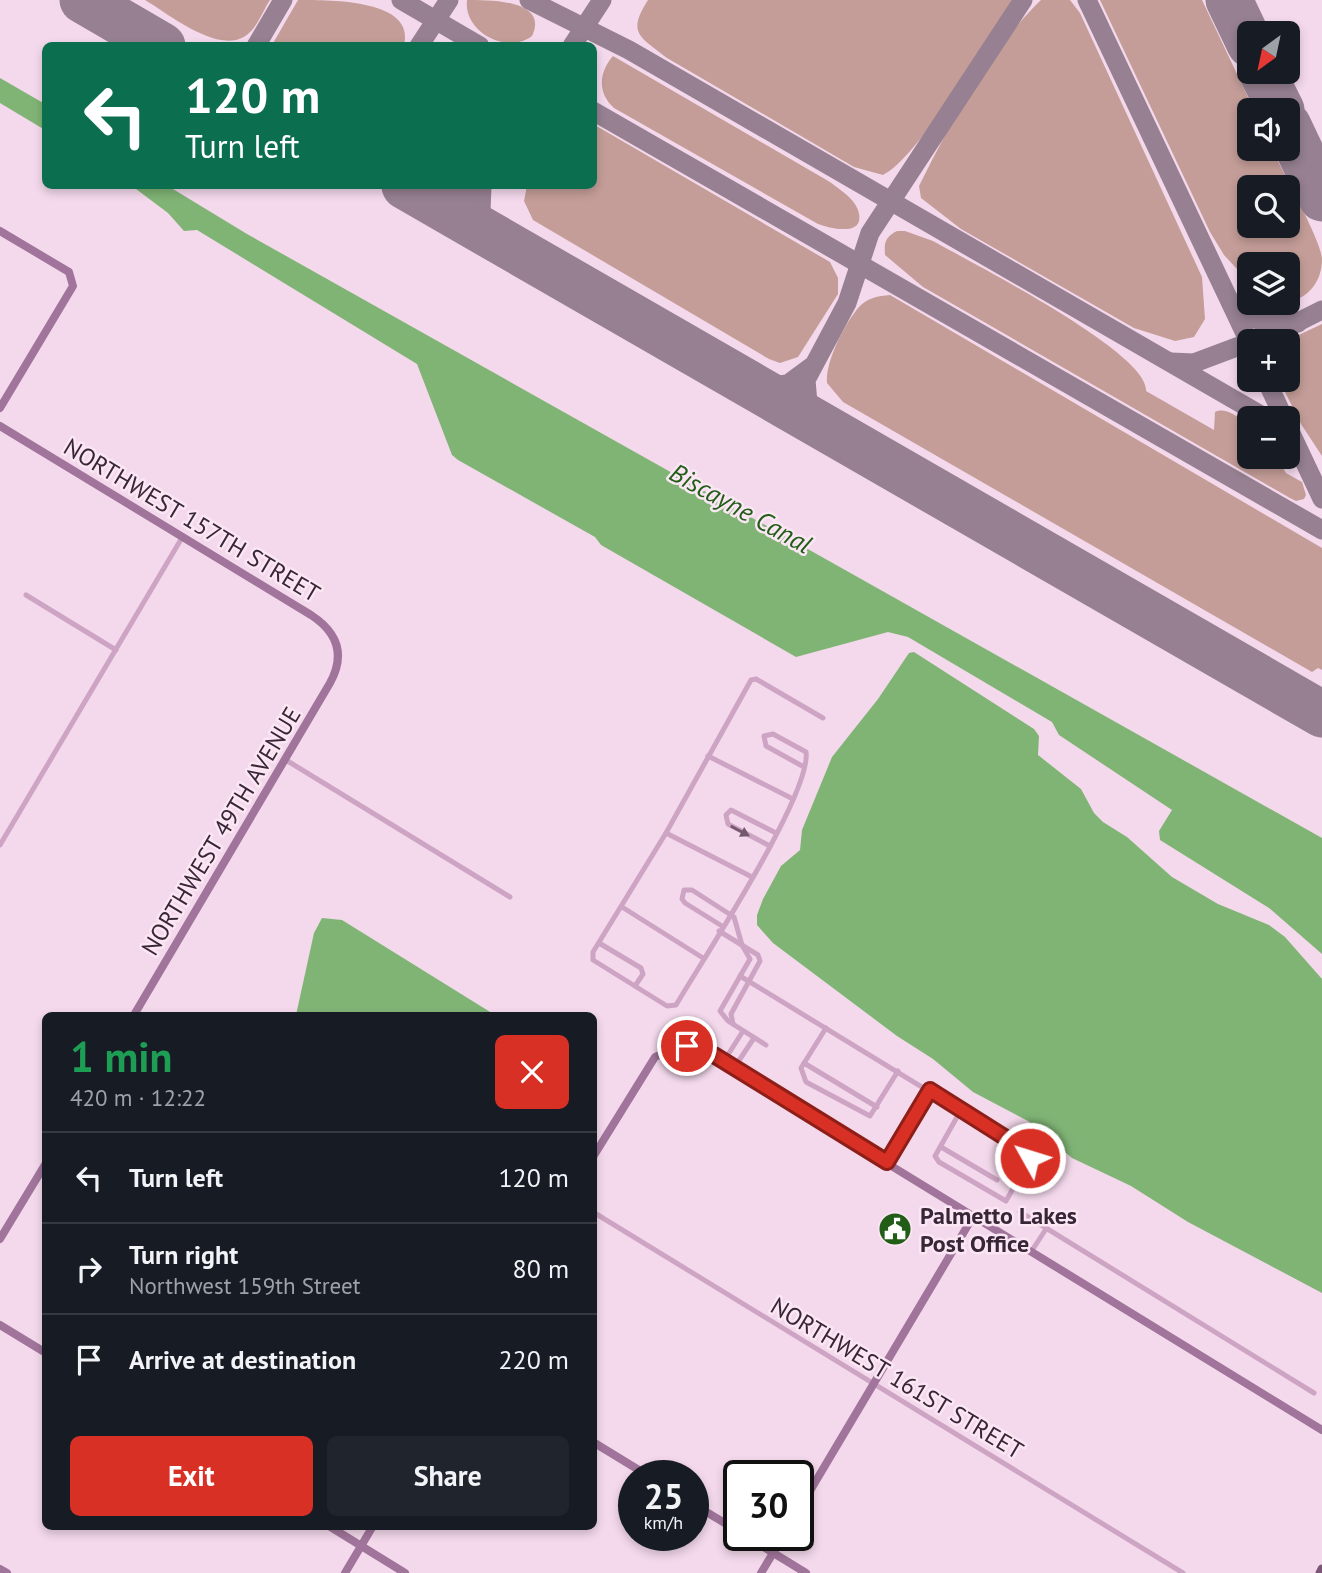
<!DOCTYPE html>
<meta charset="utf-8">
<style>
:root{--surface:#171b24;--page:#20242c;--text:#f1f3f6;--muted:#9ea1a6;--line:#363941;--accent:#d93025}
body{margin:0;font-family:"PT Sans",sans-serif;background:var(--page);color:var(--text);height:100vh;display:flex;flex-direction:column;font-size:26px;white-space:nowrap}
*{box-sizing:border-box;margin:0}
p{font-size:23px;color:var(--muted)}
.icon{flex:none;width:38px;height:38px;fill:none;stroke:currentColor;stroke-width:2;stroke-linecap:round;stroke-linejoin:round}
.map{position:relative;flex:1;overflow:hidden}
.side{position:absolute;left:42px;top:1012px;width:555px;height:518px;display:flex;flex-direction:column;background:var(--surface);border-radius:10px;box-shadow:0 4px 10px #0003}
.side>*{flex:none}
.guide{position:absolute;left:42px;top:42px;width:555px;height:147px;border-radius:10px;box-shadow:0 4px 10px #0003;background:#0b6e4f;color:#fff;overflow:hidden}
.needle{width:46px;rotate:213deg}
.tools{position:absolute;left:1237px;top:21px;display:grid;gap:14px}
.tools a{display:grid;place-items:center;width:63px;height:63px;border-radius:10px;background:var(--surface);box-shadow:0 4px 10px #0003;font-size:35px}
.speed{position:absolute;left:618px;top:1460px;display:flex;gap:14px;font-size:35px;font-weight:700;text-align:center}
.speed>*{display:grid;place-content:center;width:91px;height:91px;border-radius:50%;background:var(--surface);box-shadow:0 4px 10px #0003;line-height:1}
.speed small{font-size:18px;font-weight:400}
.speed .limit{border:4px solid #111;border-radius:10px;background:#fff;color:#111}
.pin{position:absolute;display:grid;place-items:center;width:60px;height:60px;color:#fff;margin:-30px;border:4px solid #fff;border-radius:50%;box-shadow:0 2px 7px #0007}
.me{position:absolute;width:77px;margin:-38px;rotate:309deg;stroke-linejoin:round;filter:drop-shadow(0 0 5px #0008)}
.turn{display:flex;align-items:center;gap:24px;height:147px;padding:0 28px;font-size:32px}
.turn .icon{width:91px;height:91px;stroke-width:2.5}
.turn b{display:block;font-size:49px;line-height:60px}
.round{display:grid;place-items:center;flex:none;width:74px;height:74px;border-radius:10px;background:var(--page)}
.head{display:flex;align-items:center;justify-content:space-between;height:119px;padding:0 28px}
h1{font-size:42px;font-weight:700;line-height:52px;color:#1e9e55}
.action{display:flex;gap:14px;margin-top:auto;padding:14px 28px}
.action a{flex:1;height:80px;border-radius:10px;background:var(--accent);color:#fff;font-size:28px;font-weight:700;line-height:80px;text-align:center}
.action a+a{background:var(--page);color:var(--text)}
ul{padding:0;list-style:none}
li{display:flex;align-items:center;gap:21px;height:91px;padding:0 28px;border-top:2px solid var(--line)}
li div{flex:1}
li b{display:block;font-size:26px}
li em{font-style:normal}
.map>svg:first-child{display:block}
.green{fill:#c49d98;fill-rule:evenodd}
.water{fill:#80b475}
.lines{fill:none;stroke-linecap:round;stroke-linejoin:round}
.taxiway{stroke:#968091;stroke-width:19}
.runway{stroke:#968091;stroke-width:47}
.street{stroke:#cda4c3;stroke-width:5}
.secondary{stroke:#a1759b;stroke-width:8}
.primary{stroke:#7b5677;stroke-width:9}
.oneway{fill:#74586e}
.route-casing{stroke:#8d1f18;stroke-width:18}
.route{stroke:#d93025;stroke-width:12}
.labels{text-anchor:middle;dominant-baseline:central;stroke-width:5;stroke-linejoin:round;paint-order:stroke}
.street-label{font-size:24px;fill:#382636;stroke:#fbe6f4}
.poi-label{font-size:24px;font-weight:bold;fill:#382636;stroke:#fbe6f4;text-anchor:start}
.water-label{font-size:26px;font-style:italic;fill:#225d18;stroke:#fbe6f4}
</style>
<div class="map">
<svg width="1322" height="1573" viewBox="0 0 1322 1573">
<rect width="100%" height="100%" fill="#f4d9ec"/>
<g class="green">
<path d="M145 0H270C263 11 258 25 249 33 223 58 170 15 145 0Z"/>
<path d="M298 0C334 0 415 0 404 45H272Z"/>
<path d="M467 0C491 0 549 0 532 36 507 55 463 32 467 0Z"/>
<path d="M648 0H1012C990 38 918 158 883 175L854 167 667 58C639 36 627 33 648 0Z"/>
<path d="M1041 0H1070L1080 13 1202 277 1205 319 1194 337 1175 341 1134 328 961 229 921 198 919 186 923 178C953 118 993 46 1041 0Z"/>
<path d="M1100 0H1202L1254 110H1250V149H1272C1282 171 1321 240 1322 259 1322 281 1309 298 1288 302V264H1250L1249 282 1224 255 1210 232ZM1250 187H1288V226H1250Z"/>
<path d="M613 56 830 182C840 190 854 198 858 210 867 237 831 229 818 224L614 108C597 93 599 72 613 56Z"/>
<path d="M593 124 830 262 838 278V294L798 357 780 363 769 359 533 220 524 201 527 186H593Z"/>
<path d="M897 231H905L933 241C968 261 1150 353 1146 391L1214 430 1215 412C1228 406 1240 419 1249 427L1250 457H1276L1286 473 1302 482 1306 495 1304 499 1296 501 1290 498 923 287 885 255C884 243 885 237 897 231Z"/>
<path d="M890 295 1322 548V670L1318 668 1312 672 843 402 827 383C825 362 845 323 859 307 867 298 878 296 890 295Z"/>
<path d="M1322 324V456L1301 424 1279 380H1288L1286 341Z"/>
</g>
<g class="water">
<path d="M0 78 45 104V130L0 103Z"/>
<path d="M132 186H168L247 234 1322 838V954L1269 908 1160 840 1159 831 1172 810 1059 735 1052 722 908 637 888 632 796 657 601 545 595 537 458 460 452 455 417 364 197 230 184 231 168 213Z"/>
<path d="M914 652 1034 729 1039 736 1038 755 1081 789 1094 813 1103 822 1127 837 1172 877 1218 904 1269 925 1285 937 1322 979V1293L1188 1222 1131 1186 1072 1158 1028 1121 973 1092 933 1059 897 1036 773 943 757 925V915L763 899 781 866 800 850 802 830 832 757 878 699 909 653Z"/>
<path d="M322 918 342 920 495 1015H296L314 933Z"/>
</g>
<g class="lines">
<g class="taxiway">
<path d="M401 0 480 46"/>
<path d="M529 0 629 50 1266 418"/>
<path d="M1087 0 1250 344"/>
<path d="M256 46 283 0"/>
<path d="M419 46 449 0"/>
<path d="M572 46 602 0"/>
<path d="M593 111 1322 530"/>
<path d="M482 186 481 212 495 238"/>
<path d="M429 200 460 198 479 186"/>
<path d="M1232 302C1250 322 1273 327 1298 323"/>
<path d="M1286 328 1322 310"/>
<path d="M1171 362 1194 363 1250 342"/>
<path d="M1266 380 1284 418"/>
<path d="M754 387 788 384 811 367"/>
<path d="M820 425 808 403 806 380 847 303 870 233 1023 0"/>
<path d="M1288 427 1322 499"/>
</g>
<g class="runway">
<path d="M83 0 162 46"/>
<path d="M1229 0 1250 44"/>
<path d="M1262 72 1281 110"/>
<path d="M1288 126 1322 198"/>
<path d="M405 186 1322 714"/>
</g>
<g class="street">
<path d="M26 595 116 650"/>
<path d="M708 756 793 799"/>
<path d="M286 760 510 897"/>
<path d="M804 767 766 746 764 736 773 734 806 752C812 793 702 961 676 1005L667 1006 593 960V952L666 833 751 680 756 679 823 718"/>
<path d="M666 833 752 877"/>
<path d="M0 845 183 536"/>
<path d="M770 846 728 824 726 815 731 810 776 833"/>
<path d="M622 907 703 958"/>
<path d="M722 926 685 903 682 899 684 890H692L734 917 742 945 750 959 720 1011 728 1021 766 1045"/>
<path d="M719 931 758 955 760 961 731 1014 733 1024"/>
<path d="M599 943 641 968 643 974 635 986"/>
<path d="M740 976 1025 1150 1030 1158 1006 1201 939 1162 935 1156 961 1110"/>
<path d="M826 1028 801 1068 806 1082 870 1116 898 1071"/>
<path d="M724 1061 743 1031"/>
<path d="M804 1063 877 1107"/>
<path d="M734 1068 754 1038"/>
<path d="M941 1147 997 1180"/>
<path d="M887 1162 930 1090"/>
<path d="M593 1212 1183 1573"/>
<path d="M1020 1212 1314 1393"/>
<path d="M1031 1252 1046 1229"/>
</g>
<g class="secondary">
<path d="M0 231 69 272 73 286 0 408"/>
<path d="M0 426 311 615C337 632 346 654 330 683L134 1015"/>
<path d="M593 1157 655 1057 676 1047 699 1048 1322 1430"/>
<path d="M0 1239 46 1163"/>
<path d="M0 1325 46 1353"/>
<path d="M593 1442 647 1475"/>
<path d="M693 1504 738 1531"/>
<path d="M798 1511 974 1215"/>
<path d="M329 1526 405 1573"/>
<path d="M744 1535 806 1573"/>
<path d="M0 1569 7 1573"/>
<path d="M345 1573 373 1526"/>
<path d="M761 1573 784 1535"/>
</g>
<path class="primary" d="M1320 1573 1322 1569"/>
</g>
<defs><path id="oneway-solid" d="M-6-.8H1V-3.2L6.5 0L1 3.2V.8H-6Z" transform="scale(1.75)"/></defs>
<use class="oneway" href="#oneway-solid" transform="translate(740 831) rotate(28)"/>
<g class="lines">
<defs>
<path id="route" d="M687 1046 714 1055 887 1162 930 1090 1025 1150 1030 1158"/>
</defs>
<use href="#route" class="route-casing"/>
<use href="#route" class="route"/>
</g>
<defs>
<symbol id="civic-disc" viewBox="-11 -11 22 22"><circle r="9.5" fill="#225d18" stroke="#fbe6f4"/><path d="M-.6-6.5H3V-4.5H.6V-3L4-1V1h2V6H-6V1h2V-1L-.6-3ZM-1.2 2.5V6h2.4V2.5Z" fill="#fff"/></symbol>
</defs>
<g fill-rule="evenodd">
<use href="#civic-disc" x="876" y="1210" width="38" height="38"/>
</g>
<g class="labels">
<g class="street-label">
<text transform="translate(192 520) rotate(31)">NORTHWEST 157TH STREET</text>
<text transform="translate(221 831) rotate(-59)">NORTHWEST 49TH AVENUE</text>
<text transform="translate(897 1378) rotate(31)">NORTHWEST 161ST STREET</text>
</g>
<g class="poi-label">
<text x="920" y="1215">Palmetto Lakes<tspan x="920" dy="28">Post Office</tspan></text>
</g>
<g class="water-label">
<text transform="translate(741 508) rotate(29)">Biscayne Canal</text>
</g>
</g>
</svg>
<div class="tools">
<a><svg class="needle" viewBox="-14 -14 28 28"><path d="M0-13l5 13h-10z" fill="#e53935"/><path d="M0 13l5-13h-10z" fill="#9ea1a6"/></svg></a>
<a><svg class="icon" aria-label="sound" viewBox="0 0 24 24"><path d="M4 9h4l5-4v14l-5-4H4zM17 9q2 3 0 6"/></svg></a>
<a><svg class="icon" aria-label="search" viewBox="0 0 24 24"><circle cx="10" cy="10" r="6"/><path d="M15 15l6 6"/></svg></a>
<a><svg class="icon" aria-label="layers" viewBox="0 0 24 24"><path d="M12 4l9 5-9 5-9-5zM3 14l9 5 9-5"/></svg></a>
<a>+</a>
<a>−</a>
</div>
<div class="speed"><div>25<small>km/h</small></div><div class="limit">30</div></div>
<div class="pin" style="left:687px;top:1046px;background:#d93025"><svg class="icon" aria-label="arrive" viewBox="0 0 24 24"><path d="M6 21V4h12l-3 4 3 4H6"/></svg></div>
<svg class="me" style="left:1030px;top:1158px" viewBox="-20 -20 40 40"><circle r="17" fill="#d93025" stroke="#fff" stroke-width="3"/><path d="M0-11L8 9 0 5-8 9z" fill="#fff"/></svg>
<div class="guide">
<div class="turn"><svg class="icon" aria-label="left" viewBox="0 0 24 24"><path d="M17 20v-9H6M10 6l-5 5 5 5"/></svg><div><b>120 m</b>Turn left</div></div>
</div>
<section class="side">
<div class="head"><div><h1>1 min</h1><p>420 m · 12:22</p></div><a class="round" style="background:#d93025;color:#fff"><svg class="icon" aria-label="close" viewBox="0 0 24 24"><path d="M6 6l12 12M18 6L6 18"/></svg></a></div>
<ul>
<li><svg class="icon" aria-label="left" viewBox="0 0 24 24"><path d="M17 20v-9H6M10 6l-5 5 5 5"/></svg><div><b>Turn left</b></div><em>120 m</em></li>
<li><svg class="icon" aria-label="right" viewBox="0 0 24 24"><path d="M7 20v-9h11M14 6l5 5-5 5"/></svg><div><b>Turn right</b><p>Northwest 159th Street</p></div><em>80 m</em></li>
<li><svg class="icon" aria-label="arrive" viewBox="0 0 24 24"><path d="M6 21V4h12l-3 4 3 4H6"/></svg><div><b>Arrive at destination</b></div><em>220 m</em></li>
</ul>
<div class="action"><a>Exit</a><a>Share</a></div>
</section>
</div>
